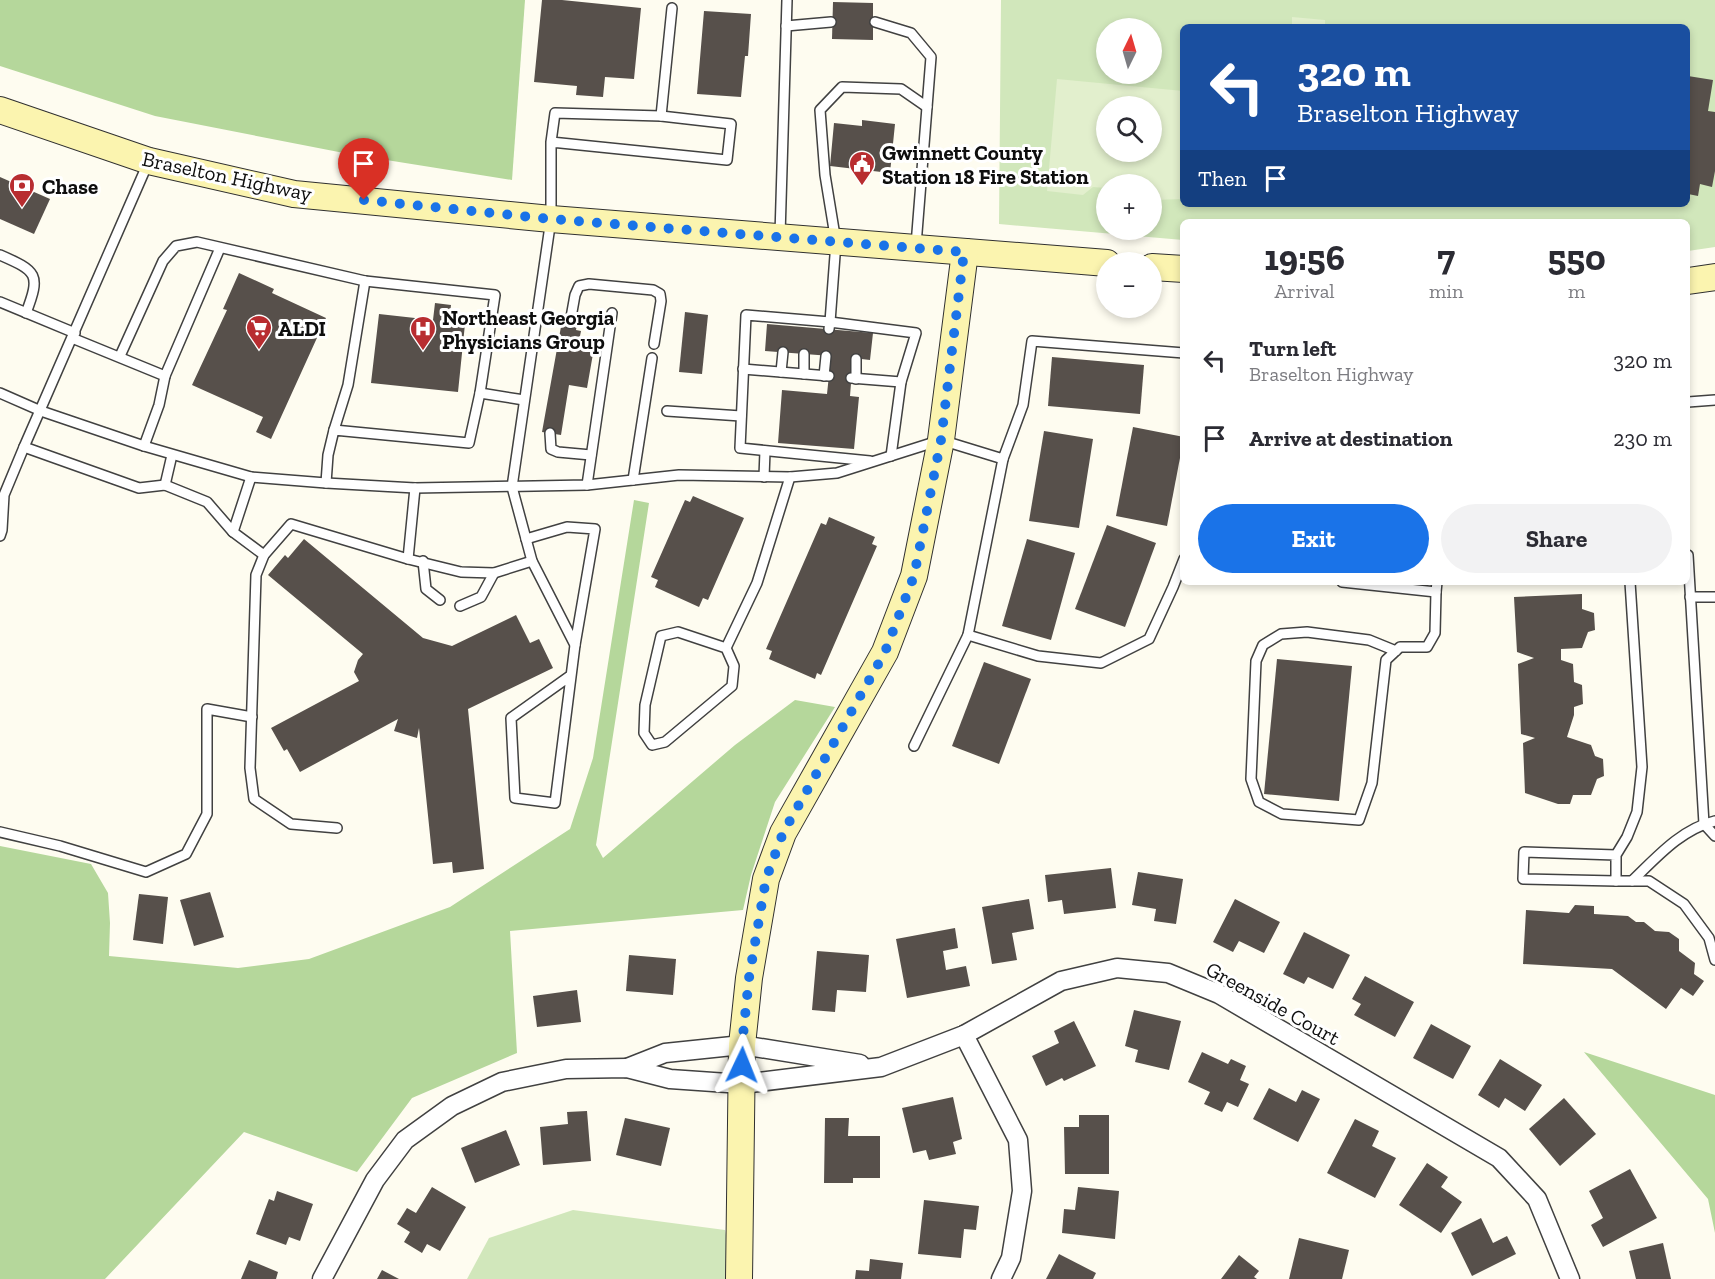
<!DOCTYPE html>
<meta charset="utf-8">
<style>
:root{--surface:#fff;--page:#f2f2f3;--text:#2b2b33;--muted:#7c7c81;--accent:#1a73e8}
body{margin:0;font-family:"Zilla Slab",serif;background:var(--page);color:var(--text);height:100vh;display:flex;flex-direction:column;font-size:22px;white-space:nowrap}
*{box-sizing:border-box;margin:0}
p{font-size:20px;color:var(--muted)}
.icon{flex:none;width:33px;height:33px;fill:none;stroke:currentColor;stroke-width:2;stroke-linecap:round;stroke-linejoin:round}
.map{position:relative;flex:1;overflow:hidden}
.side{position:absolute;left:1180px;top:219px;width:510px;height:366px;display:flex;flex-direction:column;background:var(--surface);border-radius:9px;box-shadow:0 3px 9px #0003}
.side>*{flex:none}
.guide{position:absolute;left:1180px;top:24px;width:510px;height:183px;border-radius:9px;box-shadow:0 3px 9px #0003;background:#1a4fa0;color:#fff;overflow:hidden}
.needle{width:39px;rotate:5deg}
.buttons{position:absolute;left:1096px;top:18px;display:grid;gap:12px}
.buttons a{display:grid;place-items:center;width:66px;height:66px;border-radius:50%;background:var(--surface);box-shadow:0 3px 9px #0003;font-size:30px}
.pin{position:absolute;display:grid;place-items:center;width:51px;height:51px;color:#fff;margin:-62px -26px;border-radius:50% 50% 50% 0;rotate:-45deg;box-shadow:0 0 6px #0007}
.pin .icon{rotate:45deg}
.me{position:absolute;width:66px;margin:-33px;rotate:2deg;stroke-linejoin:round;filter:drop-shadow(0 0 4px #0008)}
.turn{display:flex;align-items:center;gap:21px;height:126px;padding:0 18px;font-size:27px}
.turn .icon{width:78px;height:78px;stroke-width:2.5}
.turn b{display:block;font-size:42px;line-height:51px}
.then{display:flex;align-items:center;height:57px;padding:0 18px;background:#0003;gap:12px;font-size:22px}
.eta{display:flex;justify-content:space-evenly;align-items:center;height:102px;text-align:center}
.eta b{font-size:36px;font-weight:800;line-height:42px}
.button{display:flex;gap:12px;margin-top:auto;padding:12px 18px}
.button a{flex:1;height:69px;border-radius:36px;background:var(--accent);color:#fff;font-size:24px;font-weight:800;line-height:69px;text-align:center}
.button a+a{background:var(--page);color:var(--text)}
ul{padding:0;list-style:none}
li{display:flex;align-items:center;gap:18px;height:78px;padding:0 18px}
li div{flex:1}
li b{display:block;font-size:22px}
li em{font-style:normal}
.map>svg:first-child{display:block}
.green{fill:#d1e7bb;fill-rule:evenodd}
.forest{fill:#b5d79b}
.pitch{fill:#e2efcd;fill-rule:evenodd}
.building{fill:#57504b}
.lines{fill:none;stroke-linecap:round;stroke-linejoin:round}
.lane-casing{stroke:#414141;stroke-width:12}
.street-casing{stroke:#414141;stroke-width:21}
.secondary-casing{stroke:#303030;stroke-width:28}
.lane{stroke:#fff;stroke-width:9}
.street{stroke:#fff;stroke-width:18}
.secondary{stroke:#fbf4af;stroke-width:26}
.route{stroke:#1a73e8;stroke-width:10;stroke-dasharray:0 18}
.labels{text-anchor:middle;dominant-baseline:central;stroke-width:6;stroke-linejoin:round;paint-order:stroke}
.poi-label{font-size:21px;font-weight:bold;fill:#0e0e0e;stroke:#fff;text-anchor:start}
.street-label{font-size:21px;fill:#0e0e0e;stroke:#fff}
</style>
<div class="map">
<svg width="1715" height="1279" viewBox="0 0 1715 1279">
<rect width="100%" height="100%" fill="#fefcf0"/>
<g class="green">
<path d="M1001 0H1715V247L1688 251V222H1184L1183 240 999 224ZM1184 27H1688V204H1184ZM1107 28H1152V74H1107ZM1107 106H1152V152H1107ZM1107 184H1152V230H1107Z"/>
<path d="M573 1210 725 1230 735 1279H467L489 1238Z"/>
</g>
<g class="forest">
<path d="M0 0H525L512 180 349 154 155 116 0 66Z"/>
<path d="M634 500 649 503 596 845 603 858 735 745 795 700 835 707 775 802 751 875 743 910 510 931 517 1053 412 1098 357 1172 244 1132 105 1279H0V846L91 864 108 893 110 923 109 956 238 968 309 959 450 907 570 829 593 758Z"/>
<path d="M1584 1052 1715 1095V1233L1708 1199Z"/>
</g>
<g class="pitch">
<path d="M1292 17 1325 20V27H1292Z"/>
<path d="M1057 79 1183 91V199L1152 200V184H1107V188L1093 187 1083 195 1047 191ZM1107 106H1152V152H1107Z"/>
</g>
<g class="building">
<path d="M542 0H562L641 8 634 79 605 77 603 97 576 95 577 86 534 82Z"/>
<path d="M833 2 873 3V40L832 39Z"/>
<path d="M704 11 751 14 748 56H745L741 97 697 94Z"/>
<path d="M1688 76 1713 80 1708 111 1715 112V171L1712 187 1700 184 1698 196 1688 194Z"/>
<path d="M862 120 895 124 890 173 830 166 834 123 862 126Z"/>
<path d="M0 177 50 199 34 234 0 219Z"/>
<path d="M239 273 274 289 272 293 326 318 271 439 256 432 263 417 192 385 227 310 223 309Z"/>
<path d="M435 303 451 305 449 322 465 324 458 392 371 383 379 314 433 320Z"/>
<path d="M685 312 708 315 702 374 679 372Z"/>
<path d="M562 321 577 324 576 330 581 331 578 346 594 348 587 388 569 385 561 435 542 432Z"/>
<path d="M767 324 873 333 870 360 853 358 850 396 859 397 854 449 778 443 782 390 827 394 831 356 765 351Z"/>
<path d="M1052 357 1144 365 1140 414 1048 406Z"/>
<path d="M1133 427 1184 437 1167 526 1116 516Z"/>
<path d="M1044 431 1093 439 1079 528 1029 521Z"/>
<path d="M693 496 744 518 708 600 703 598 699 607 655 587 658 580 651 577 685 500 690 502Z"/>
<path d="M829 517 875 537 872 544 877 546 821 675 817 673 815 679 769 659 772 651 766 649 821 523 826 525Z"/>
<path d="M1107 525 1156 543 1125 627 1075 609Z"/>
<path d="M304 539 423 638 452 646 516 615 530 643 539 639 553 668 468 709 484 869 453 873 452 862 433 864 419 728 417 738 394 731 398 719 300 772 287 749 284 751 271 728 359 681 354 672 358 660 363 654 268 575 285 555 288 558Z"/>
<path d="M1027 539 1075 553 1051 640 1002 626Z"/>
<path d="M1582 594V609L1594 613 1595 630 1588 632 1582 648 1561 649V660L1573 664 1574 682 1582 685 1583 704 1574 707V715L1567 737 1591 745 1595 756 1603 759 1604 776 1597 779 1591 795H1573L1570 804H1558L1525 793 1523 743 1535 738 1521 734 1518 664 1534 658 1517 652 1514 597Z"/>
<path d="M1277 659 1352 666 1339 801 1264 794Z"/>
<path d="M984 662 1031 679 999 764 952 746Z"/>
<path d="M1111 868 1116 908 1064 914 1062 900 1048 902 1045 875Z"/>
<path d="M1138 872 1183 879 1176 924 1154 921 1156 909 1132 905Z"/>
<path d="M210 892 224 937 194 946 180 900Z"/>
<path d="M139 894 168 897 163 944 133 940Z"/>
<path d="M1029 899 1034 929 1012 933 1017 960 992 964 982 907Z"/>
<path d="M1235 899 1280 922 1264 953 1239 941 1233 952 1213 942Z"/>
<path d="M1575 905 1594 906V914L1628 916 1636 922H1644L1655 931 1669 932 1679 939V951L1695 963 1694 974 1704 981 1693 996 1681 988 1666 1009 1612 969 1523 964 1526 910 1569 913Z"/>
<path d="M955 928 958 948 943 951 946 970 966 966 970 986 907 998 896 939Z"/>
<path d="M1304 932 1350 955 1333 989 1308 977 1304 984 1283 974Z"/>
<path d="M817 951 869 955 866 992 837 990 835 1012 812 1010Z"/>
<path d="M629 955 676 959 673 995 626 991Z"/>
<path d="M1365 976 1414 1002 1395 1037 1354 1015 1361 1004 1352 999Z"/>
<path d="M577 990 581 1022 537 1027 533 996Z"/>
<path d="M1134 1010 1181 1021 1169 1070 1135 1062 1138 1050 1125 1046Z"/>
<path d="M1074 1021 1096 1066 1064 1081 1062 1078 1046 1086 1032 1056 1059 1043 1054 1031Z"/>
<path d="M1431 1024 1471 1046 1453 1079 1413 1058Z"/>
<path d="M1202 1052 1228 1064 1231 1059 1246 1066 1240 1080 1249 1084 1238 1107 1227 1102 1222 1112 1204 1104 1210 1092 1188 1082Z"/>
<path d="M1500 1059 1542 1085 1525 1111 1505 1098 1499 1108 1478 1095Z"/>
<path d="M1269 1088 1296 1102 1302 1090 1320 1099 1298 1142 1253 1119Z"/>
<path d="M953 1097 962 1139 953 1142 956 1154 929 1160 926 1150 913 1153 902 1108Z"/>
<path d="M1564 1098 1596 1134 1560 1166 1529 1129Z"/>
<path d="M587 1111 591 1161 543 1165 540 1127 568 1124 567 1112Z"/>
<path d="M1079 1115H1109V1174H1065L1064 1127H1079Z"/>
<path d="M625 1118 670 1128 661 1166 616 1155Z"/>
<path d="M825 1118H849L848 1136H880V1178H853V1183H824Z"/>
<path d="M1355 1119 1379 1131 1372 1146 1396 1158 1375 1198 1327 1173Z"/>
<path d="M506 1130 520 1165 475 1183 461 1148Z"/>
<path d="M1427 1163 1448 1177 1441 1187 1462 1202 1441 1233 1399 1205Z"/>
<path d="M1630 1169 1657 1218 1603 1247 1591 1225 1603 1218 1589 1191Z"/>
<path d="M432 1187 466 1207 440 1251 427 1244 422 1253 404 1242 410 1232 397 1224 407 1208 416 1213Z"/>
<path d="M1078 1187 1119 1191 1115 1239 1062 1233 1064 1209 1075 1210Z"/>
<path d="M277 1191 313 1204 300 1241 289 1237 286 1245 256 1234 269 1199 274 1201Z"/>
<path d="M924 1200 979 1206 976 1230 964 1229 961 1258 918 1254Z"/>
<path d="M1481 1218 1493 1243 1507 1236 1516 1254 1472 1276 1451 1233Z"/>
<path d="M1299 1238 1349 1250 1342 1279H1289Z"/>
<path d="M1663 1243 1671 1279H1636L1629 1251Z"/>
<path d="M1059 1254 1096 1273 1093 1279H1046Z"/>
<path d="M1239 1255 1259 1271 1254 1277 1257 1279H1221Z"/>
<path d="M870 1259 903 1263 901 1279H855L856 1270 869 1271Z"/>
<path d="M249 1260 278 1272 276 1279H241Z"/>
<path d="M382 1270 399 1279H377Z"/>
</g>
<g class="lines">
<defs>
<g id="lane">
<path d="M875 22 911 33 931 57 916 245"/>
<path d="M786 26 831 22"/>
<path d="M661 116 672 8"/>
<path d="M551 142 727 160 731 124 661 116 555 113 551 142V219L512 487 532 561 575 645 555 803 515 798 511 718 570 676"/>
<path d="M148 163 24 447 139 488 165 485"/>
<path d="M780 235 787 0"/>
<path d="M0 255C37 271 41 274 26 313"/>
<path d="M0 302 75 333"/>
<path d="M570 323 575 295 579 286 589 284 653 290 660 294 661 301 654 344"/>
<path d="M829 329 830 322 916 333 901 382 891 456"/>
<path d="M72 338 165 376"/>
<path d="M120 356 163 261 176 246 197 242 365 281 495 295 480 393 469 443 334 430 328 455 326 483"/>
<path d="M743 369 829 376"/>
<path d="M781 372 783 352"/>
<path d="M804 374V354"/>
<path d="M824 376 826 356"/>
<path d="M851 378 901 382"/>
<path d="M856 379V359"/>
<path d="M0 393 41 411 144 446 251 477 326 483 415 488 587 485 679 475 790 477 837 473 941 440 1003 459 1023 405 1032 341 1184 353"/>
<path d="M480 393 524 400"/>
<path d="M1688 402 1715 400"/>
<path d="M667 411 741 416"/>
<path d="M334 430 348 385 365 281"/>
<path d="M550 433 551 449 558 452 591 455"/>
<path d="M144 446 159 405 165 376 220 248"/>
<path d="M172 455 165 485 207 502 233 532"/>
<path d="M870 461 740 448 746 315 830 322 836 242 825 175 820 110 842 87 901 89 927 107"/>
<path d="M251 477 233 532 264 555"/>
<path d="M764 477 765 451"/>
<path d="M633 480 652 358"/>
<path d="M587 485 612 313"/>
<path d="M0 536 2 530 4 495 24 447"/>
<path d="M526 539 567 527 595 529 575 645"/>
<path d="M1688 555 1704 824 1715 836"/>
<path d="M408 559 415 488"/>
<path d="M423 561 426 589 440 600"/>
<path d="M1342 582 1436 592 1437 582"/>
<path d="M1690 597H1715"/>
<path d="M460 606 481 597 494 573"/>
<path d="M968 635 1038 656 1101 663 1149 639 1173 587 1184 559"/>
<path d="M726 648 734 666 732 686 665 742 652 745 644 733 645 705 661 636 678 632 726 648 757 583 790 477"/>
<path d="M1396 651 1369 640 1307 632 1281 634 1263 645 1256 661 1251 779 1259 802 1282 814 1359 820 1372 783 1386 660 1400 647H1427L1435 633 1436 592"/>
<path d="M914 746 968 635 1003 459"/>
<path d="M337 828 291 824 254 799 250 768 256 575 264 555 291 524 408 559 461 572 494 573 532 561"/>
<path d="M0 832 60 846 146 872 186 854 207 814V709L252 717"/>
<path d="M1616 855 1524 852 1523 879 1616 881V855L1627 837 1637 812 1642 767 1630 582"/>
<path d="M1616 881H1649L1684 904 1709 938 1715 960"/>
<path d="M1632 881C1656 858 1681 829 1715 821"/>
</g>
<g id="street">
<path d="M964 1035 1018 1140 1022 1191 1011 1258 1001 1279"/>
<path d="M627 1068 665 1053 742 1045 860 1064"/>
<path d="M322 1279 375 1180 405 1140 452 1106 502 1082 566 1069 627 1068 670 1079 742 1084 881 1067 964 1035 1061 981 1117 968 1168 973 1219 994 1499 1158 1537 1199 1570 1279"/>
</g>
<g id="secondary">
<path d="M0 110 149 161 294 194 551 219 1107 263"/>
<path d="M1152 267 1184 269"/>
<path d="M1688 281 1715 277"/>
<path d="M739 1279 742 1045 749 978 766 879 783 833 885 652 914 576 941 440 965 252"/>
</g>
</defs>
<use href="#lane" class="lane-casing"/>
<use href="#street" class="street-casing"/>
<use href="#secondary" class="secondary-casing"/>
<use href="#lane" class="lane"/>
<use href="#street" class="street"/>
<use href="#secondary" class="secondary"/>
</g>
<g class="lines">
<path class="route" d="M364 200 551 219 964 252 941 440 914 576 885 652 783 833 766 879 749 978 742 1045V1065"/>
</g>
<defs>
<symbol id="civic-pin" viewBox="-11 -11 22 30"><path d="M0 17L-7.5 6A9.5 9.5 0 1 1 7.5 6Z" fill="#b82d30" stroke="#fff"/><path d="M-.6-6.5H3V-4.5H.6V-3L4-1V1h2V6H-6V1h2V-1L-.6-3ZM-1.2 2.5V6h2.4V2.5Z" fill="#fff"/></symbol>
<symbol id="bank-pin" viewBox="-11 -11 22 30"><path d="M0 17L-7.5 6A9.5 9.5 0 1 1 7.5 6Z" fill="#b82d30" stroke="#fff"/><path d="M-6-4H6V4H-6ZM0-2.3a2.3 2.3 0 1 0 0 4.6a2.3 2.3 0 1 0 0-4.6Z" fill="#fff"/></symbol>
<symbol id="supermarket-pin" viewBox="-11 -11 22 30"><path d="M0 17L-7.5 6A9.5 9.5 0 1 1 7.5 6Z" fill="#b82d30" stroke="#fff"/><path d="M-6-5.5h2.5l.6 2H6L4.5 2H-2.5L-4.4-4H-6ZM-1.5 3.2a1.3 1.3 0 1 0 .1 0ZM3 3.2a1.3 1.3 0 1 0 .1 0Z" fill="#fff"/></symbol>
<symbol id="hospital-pin" viewBox="-11 -11 22 30"><path d="M0 17L-7.5 6A9.5 9.5 0 1 1 7.5 6Z" fill="#b82d30" stroke="#fff"/><path d="M-5-5h3v3.5h4V-5h3V5h-3V1.5h-4V5h-3Z" fill="#fff"/></symbol>
</defs>
<g fill-rule="evenodd">
<use href="#civic-pin" x="847" y="149" width="30" height="40"/>
<use href="#bank-pin" x="7" y="171" width="30" height="40"/>
<use href="#supermarket-pin" x="244" y="313" width="30" height="40"/>
<use href="#hospital-pin" x="408" y="314" width="30" height="40"/>
</g>
<g class="labels">
<g class="poi-label">
<text x="882" y="152">Gwinnett County<tspan x="882" dy="24">Station 18 Fire Station</tspan></text>
<text x="42" y="186">Chase</text>
<text x="442" y="317">Northeast Georgia<tspan x="442" dy="24">Physicians Group</tspan></text>
<text x="278" y="328">ALDI</text>
</g>
<g class="street-label">
<text transform="translate(227 176) rotate(12)">Braselton Highway</text>
<text transform="translate(1273 1003) rotate(29)">Greenside Court</text>
</g>
</g>
</svg>
<div class="buttons">
<a><svg class="needle" viewBox="-14 -14 28 28"><path d="M0-13l5 13h-10z" fill="#e53935"/><path d="M0 13l5-13h-10z" fill="#7c7c81"/></svg></a>
<a><svg class="icon" aria-label="search" viewBox="0 0 24 24"><circle cx="10" cy="10" r="6"/><path d="M15 15l6 6"/></svg></a>
<a>+</a>
<a>−</a>
</div>
<div class="pin" style="left:364px;top:200px;background:#d93025"><svg class="icon" aria-label="arrive" viewBox="0 0 24 24"><path d="M6 21V4h12l-3 4 3 4H6"/></svg></div>
<svg class="me" style="left:742px;top:1065px" viewBox="-20 -20 40 40"><path d="M0-17L14 15 0 8-14 15z" fill="#1a73e8" stroke="#fff" stroke-width="4"/></svg>
<div class="guide">
<div class="turn"><svg class="icon" aria-label="left" viewBox="0 0 24 24"><path d="M17 20v-9H6M10 6l-5 5 5 5"/></svg><div><b>320 m</b>Braselton Highway</div></div>
<div class="then">Then<svg class="icon" aria-label="arrive" viewBox="0 0 24 24"><path d="M6 21V4h12l-3 4 3 4H6"/></svg></div>
</div>
<section class="side">
<div class="eta">
<div><b>19:56</b><p>Arrival</p></div>
<div><b>7</b><p>min</p></div>
<div><b>550</b><p>m</p></div>
</div>
<ul>
<li><svg class="icon" aria-label="left" viewBox="0 0 24 24"><path d="M17 20v-9H6M10 6l-5 5 5 5"/></svg><div><b>Turn left</b><p>Braselton Highway</p></div><em>320 m</em></li>
<li><svg class="icon" aria-label="arrive" viewBox="0 0 24 24"><path d="M6 21V4h12l-3 4 3 4H6"/></svg><div><b>Arrive at destination</b></div><em>230 m</em></li>
</ul>
<div class="button"><a>Exit</a><a>Share</a></div>
</section>
</div>
